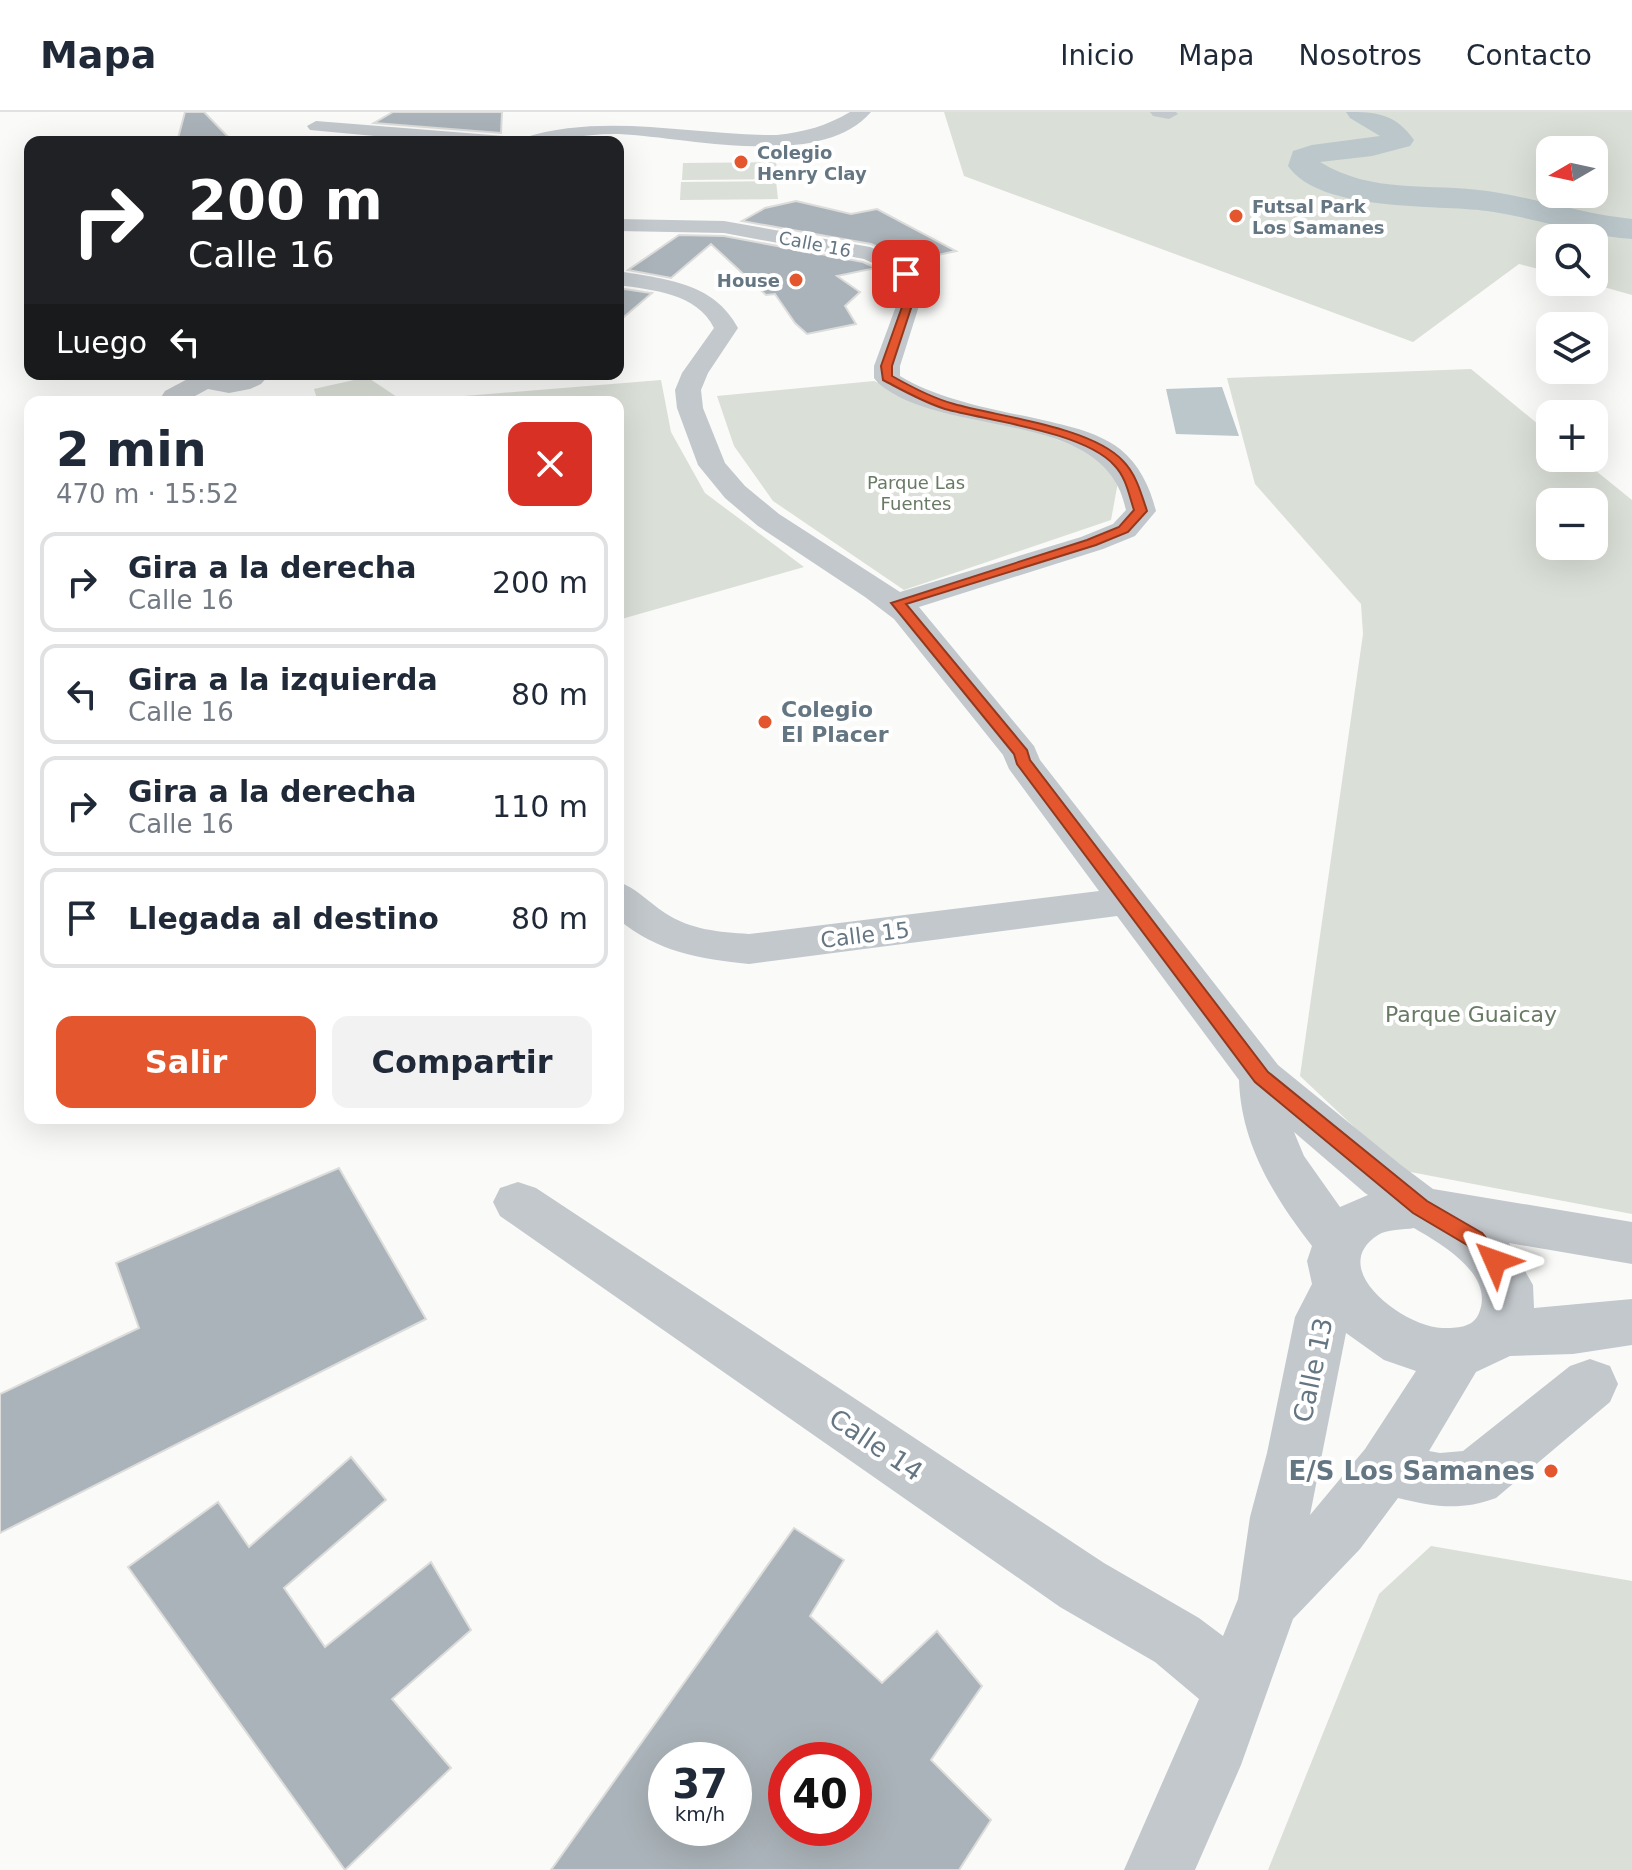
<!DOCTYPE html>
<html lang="es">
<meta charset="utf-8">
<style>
:root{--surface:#fff;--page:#f2f2f3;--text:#1f2937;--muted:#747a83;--line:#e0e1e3;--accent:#e4572e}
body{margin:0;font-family:"DejaVu Sans",sans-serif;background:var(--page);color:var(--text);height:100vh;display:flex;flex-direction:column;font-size:30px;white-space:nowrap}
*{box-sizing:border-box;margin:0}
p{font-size:26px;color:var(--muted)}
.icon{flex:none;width:44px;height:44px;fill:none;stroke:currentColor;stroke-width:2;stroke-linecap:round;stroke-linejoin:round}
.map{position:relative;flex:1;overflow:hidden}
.details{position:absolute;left:24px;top:284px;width:600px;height:728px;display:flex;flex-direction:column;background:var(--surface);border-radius:16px;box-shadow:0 8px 32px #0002}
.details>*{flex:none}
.guide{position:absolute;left:24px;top:24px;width:600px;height:244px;border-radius:16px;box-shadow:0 8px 32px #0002;background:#202124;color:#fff;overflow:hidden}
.needle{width:52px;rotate:261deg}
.fabs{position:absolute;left:1536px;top:24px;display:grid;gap:16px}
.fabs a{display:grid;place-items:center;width:72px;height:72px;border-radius:16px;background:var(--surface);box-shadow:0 8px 32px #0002;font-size:40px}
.speed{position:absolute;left:648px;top:1630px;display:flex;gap:16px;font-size:40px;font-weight:700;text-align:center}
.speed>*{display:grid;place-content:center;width:104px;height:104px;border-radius:50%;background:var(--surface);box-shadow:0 8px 32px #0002;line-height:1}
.speed small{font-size:20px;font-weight:400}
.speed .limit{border:12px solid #d22;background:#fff;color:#111}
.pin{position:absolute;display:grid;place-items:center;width:68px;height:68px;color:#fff;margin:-34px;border-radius:16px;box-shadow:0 4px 12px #0006}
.me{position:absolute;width:88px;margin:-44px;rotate:313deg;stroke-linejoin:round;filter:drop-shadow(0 0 6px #0008)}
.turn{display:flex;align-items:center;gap:28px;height:168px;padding:0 32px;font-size:36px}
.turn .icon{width:104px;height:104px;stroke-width:2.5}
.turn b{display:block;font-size:56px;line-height:68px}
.then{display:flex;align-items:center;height:76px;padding:0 32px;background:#0003;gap:16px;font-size:30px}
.round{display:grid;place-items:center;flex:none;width:84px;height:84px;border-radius:16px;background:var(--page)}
.summary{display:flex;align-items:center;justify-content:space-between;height:136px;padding:0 32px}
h1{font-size:48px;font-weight:700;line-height:60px}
.cta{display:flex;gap:16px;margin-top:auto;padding:16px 32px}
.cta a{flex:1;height:92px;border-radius:16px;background:var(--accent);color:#fff;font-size:32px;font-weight:700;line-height:92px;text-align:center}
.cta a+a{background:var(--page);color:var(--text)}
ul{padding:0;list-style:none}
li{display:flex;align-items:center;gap:24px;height:100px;margin:0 16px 12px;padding:0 16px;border:4px solid var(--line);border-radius:16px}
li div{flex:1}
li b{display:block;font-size:30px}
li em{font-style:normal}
header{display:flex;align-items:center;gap:48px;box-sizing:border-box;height:112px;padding:0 40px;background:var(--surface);border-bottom:2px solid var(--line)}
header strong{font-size:38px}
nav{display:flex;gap:44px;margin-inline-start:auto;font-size:28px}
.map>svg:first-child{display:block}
.green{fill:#dadfd7;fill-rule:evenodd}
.water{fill:#bbc7cb}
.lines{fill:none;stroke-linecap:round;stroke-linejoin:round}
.river{fill:#bbc7cb;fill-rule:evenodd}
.building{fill:#aab3b9;stroke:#dcdcda;stroke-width:2;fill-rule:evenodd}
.minor{fill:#c3c8cc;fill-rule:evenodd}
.route{fill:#e4572e;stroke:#94391e;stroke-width:2}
.poi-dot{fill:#e4572e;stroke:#fff;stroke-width:3}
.labels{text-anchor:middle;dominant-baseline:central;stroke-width:8;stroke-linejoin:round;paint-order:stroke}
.far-poi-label{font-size:18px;font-weight:bold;fill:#657683;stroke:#fff;text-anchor:start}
.far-street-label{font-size:18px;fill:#657683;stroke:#fff}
.far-park-label{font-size:18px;fill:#687a64;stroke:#fff}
.poi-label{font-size:22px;font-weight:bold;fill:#657683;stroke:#fff;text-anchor:start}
.street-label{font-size:22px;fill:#657683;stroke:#fff}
.park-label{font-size:22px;fill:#687a64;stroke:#fff}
.near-street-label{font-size:26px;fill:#657683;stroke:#fff}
.near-poi-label{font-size:26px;font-weight:bold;fill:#657683;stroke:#fff;text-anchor:end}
</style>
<header>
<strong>Mapa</strong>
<nav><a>Inicio</a><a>Mapa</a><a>Nosotros</a><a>Contacto</a></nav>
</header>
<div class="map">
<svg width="1632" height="1758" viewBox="0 0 1632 1758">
<rect width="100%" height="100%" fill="#fafaf8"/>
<g class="green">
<path d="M944 0H1632V183L1586 170H1594V126H1550V160L1519 152 1413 230 964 64ZM1550 38H1594V82H1550Z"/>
<path d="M776 50 778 67 682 68 683 51Z"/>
<path d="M776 69 778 87 680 88 681 70Z"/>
<path d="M1471 257 1550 322V346H1580L1632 388V1102L1400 1058 1300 964 1363 522 1361 492 1255 372 1227 266ZM1550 390H1594V434H1550Z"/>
<path d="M367 265 403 289 661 268 671 320 705 381 804 455 618 508V290H318L314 277Z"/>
<path d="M874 269 924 292 1043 322 1094 342 1118 370 1111 408 904 478 773 389 734 334 717 284Z"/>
<path d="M1431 1434 1632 1469V1758H1268L1379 1482Z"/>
</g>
<path class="water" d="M1222 275 1239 324 1176 322 1166 277Z"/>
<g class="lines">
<path class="river" d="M1346 0C1376 0 1395 1 1414 28L1410 34 1372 44 1320 50C1371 82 1430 71 1487 79 1536 86 1583 102 1632 107V127C1583 123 1536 106 1487 99 1436 92 1321 101 1288 54L1293 39 1312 33 1380 24 1350 6Z"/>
</g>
<g class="building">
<path d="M185 0H204L233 30H177Z"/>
<path d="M393 0H502L501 21 374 11Z"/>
<path d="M796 89 851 102 877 97 956 139 911 149 871 132 742 109 765 96Z"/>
<path d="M679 123 724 124 863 150 876 156 837 164 860 180 845 194 856 212 807 222 795 211 775 182 766 183 711 132 671 166 628 158Z"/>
<path d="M618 176 644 180 652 181 618 210Z"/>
<path d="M339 1056 426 1207 0 1421V1282L139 1216 116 1151Z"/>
<path d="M351 1345 386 1388 284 1476 325 1535 431 1450 471 1518 392 1587 451 1656 345 1758 128 1455 218 1390 249 1435Z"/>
<path d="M794 1416 844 1448 810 1504 882 1571 937 1519 982 1574 931 1648 991 1708 959 1758H551ZM666 1648H734V1716H666ZM786 1648H854V1716H786Z"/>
</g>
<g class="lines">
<g class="minor">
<path d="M850 0H871C820 59 687 25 619 22 586 21 554 30 521 30L523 26C607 0 692 24 777 23 805 20 826 14 850 0Z"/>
<path d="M1150 0H1176L1178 2 1169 7 1153 4Z"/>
<path d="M316 9 504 24 513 30H439L310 18 307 14Z"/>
<path d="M618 107 724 109 870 135 908 150 923 169 924 178 900 254V264C938 287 990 297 1034 306 1063 313 1095 318 1120 337 1139 352 1150 375 1156 399L1135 424 1103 437 919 495 1034 634 1040 648 1278 953 1401 1053 1433 1077 1632 1110V1152L1509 1131 1533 1173 1534 1196 1632 1187V1233L1573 1242 1510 1244 1476 1260 1429 1339 1440 1341 1463 1339 1570 1254 1590 1247 1610 1254 1618 1272 1610 1290 1496 1386C1461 1399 1434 1395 1398 1386L1360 1437 1293 1507 1241 1653 1195 1758H1124L1199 1587 1155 1550 1060 1495 500 1104 493 1090 500 1076 518 1070 536 1076 1104 1451 1199 1506 1223 1524 1238 1487 1250 1405 1267 1341 1295 1205 1312 1172 1307 1149 1312 1134C1274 1085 1241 1032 1239 968L1117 804 749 852C700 847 657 840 618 807V770C637 776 648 790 665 801 691 818 719 820 749 822L1099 779 1009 657 1003 643 894 507 865 485 758 414 725 386 698 353 677 296 675 278 682 261 714 216C697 181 652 178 618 173V159C664 167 714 170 738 216L708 261 701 278 703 296 725 351 745 374 779 402 900 480 1081 425 1113 412 1126 398C1106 294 945 328 878 271L874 266V254L902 178 901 170 892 160 864 147 724 121 618 119ZM1294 1020 1365 1081 1368 1083 1340 1095 1304 1044ZM1414 1116C1441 1132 1495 1162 1479 1201 1473 1216 1457 1216 1442 1216 1405 1215 1325 1157 1378 1123 1387 1117 1403 1118 1414 1116ZM1346 1221 1384 1248 1416 1259 1365 1337 1310 1403Z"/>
<path d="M197 262H225L224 265C239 266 254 262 270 262L261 272 250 277 229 281 208 277 184 290H158L165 279Z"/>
</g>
</g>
<path class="route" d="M903 160H910L917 178 892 254V264C913 276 932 286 954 292 1000 305 1092 315 1123 349 1136 362 1141 381 1147 399L1128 420 1096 433 906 492 1027 638 1030 648 1268 960 1427 1089 1482 1121 1506 1149 1503 1156 1495 1158 1487 1156 1467 1133 1413 1101 1255 970 1017 652 1014 642 891 491 1087 428 1119 415 1134 398C1129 383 1126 365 1114 353 1084 320 990 309 945 297 923 290 904 279 883 268L881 254 908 178Z"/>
<g class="poi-dot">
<circle cx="741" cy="50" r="8"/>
<circle cx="1236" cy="104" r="8"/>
<circle cx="796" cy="168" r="8"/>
<circle cx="765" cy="610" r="8"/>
<circle cx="1551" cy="1359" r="8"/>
</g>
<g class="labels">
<g class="far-poi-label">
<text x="757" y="40">Colegio<tspan x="757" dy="21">Henry Clay</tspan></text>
<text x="1252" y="94">Futsal Park<tspan x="1252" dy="21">Los Samanes</tspan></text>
<text x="780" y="168" text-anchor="end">House</text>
</g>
<g class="far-street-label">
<text transform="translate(815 132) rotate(11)">Calle 16</text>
</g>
<g class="far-park-label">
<text x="916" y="370">Parque Las<tspan x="916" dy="21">Fuentes</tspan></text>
</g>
<g class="poi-label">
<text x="781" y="597">Colegio<tspan x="781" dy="25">El Placer</tspan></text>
</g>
<g class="street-label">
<text transform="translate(865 823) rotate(-7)">Calle 15</text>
</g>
<g class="park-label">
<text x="1471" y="902">Parque Guaicay</text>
</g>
<g class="near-street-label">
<text transform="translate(1313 1258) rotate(-78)">Calle 13</text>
<text transform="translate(876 1333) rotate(34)">Calle 14</text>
</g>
<g class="near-poi-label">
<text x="1535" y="1359">E/S Los Samanes</text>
</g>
</g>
</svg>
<div class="fabs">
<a><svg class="needle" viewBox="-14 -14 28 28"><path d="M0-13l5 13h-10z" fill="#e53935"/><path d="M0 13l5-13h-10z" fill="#747a83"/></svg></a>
<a><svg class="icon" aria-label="search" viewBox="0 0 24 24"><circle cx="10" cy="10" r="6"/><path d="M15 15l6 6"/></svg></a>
<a><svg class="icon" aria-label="layers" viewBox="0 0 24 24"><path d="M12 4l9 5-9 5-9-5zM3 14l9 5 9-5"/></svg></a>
<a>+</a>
<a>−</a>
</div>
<div class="speed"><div>37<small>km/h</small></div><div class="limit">40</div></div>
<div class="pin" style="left:906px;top:162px;background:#d93025"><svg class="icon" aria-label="arrive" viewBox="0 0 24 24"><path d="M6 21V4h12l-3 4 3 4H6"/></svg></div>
<svg class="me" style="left:1495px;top:1149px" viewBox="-20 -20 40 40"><path d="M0-17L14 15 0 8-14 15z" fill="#e4572e" stroke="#fff" stroke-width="4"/></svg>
<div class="guide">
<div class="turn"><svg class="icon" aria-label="right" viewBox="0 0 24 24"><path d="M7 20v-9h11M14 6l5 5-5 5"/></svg><div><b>200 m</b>Calle 16</div></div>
<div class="then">Luego<svg class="icon" aria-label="left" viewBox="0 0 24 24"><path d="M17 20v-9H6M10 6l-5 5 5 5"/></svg></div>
</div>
<section class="details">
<div class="summary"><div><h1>2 min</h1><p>470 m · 15:52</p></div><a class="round" style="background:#d93025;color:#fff"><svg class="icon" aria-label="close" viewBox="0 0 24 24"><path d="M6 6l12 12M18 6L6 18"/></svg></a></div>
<ul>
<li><svg class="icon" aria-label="right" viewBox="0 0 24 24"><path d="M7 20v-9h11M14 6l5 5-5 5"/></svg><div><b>Gira a la derecha</b><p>Calle 16</p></div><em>200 m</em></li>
<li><svg class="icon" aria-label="left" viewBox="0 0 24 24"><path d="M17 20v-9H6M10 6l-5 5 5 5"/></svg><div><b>Gira a la izquierda</b><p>Calle 16</p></div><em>80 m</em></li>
<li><svg class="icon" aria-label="right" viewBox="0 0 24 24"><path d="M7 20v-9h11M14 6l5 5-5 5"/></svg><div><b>Gira a la derecha</b><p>Calle 16</p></div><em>110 m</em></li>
<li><svg class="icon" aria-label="arrive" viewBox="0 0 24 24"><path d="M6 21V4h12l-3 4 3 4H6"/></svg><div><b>Llegada al destino</b></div><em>80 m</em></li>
</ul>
<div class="cta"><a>Salir</a><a>Compartir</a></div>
</section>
</div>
